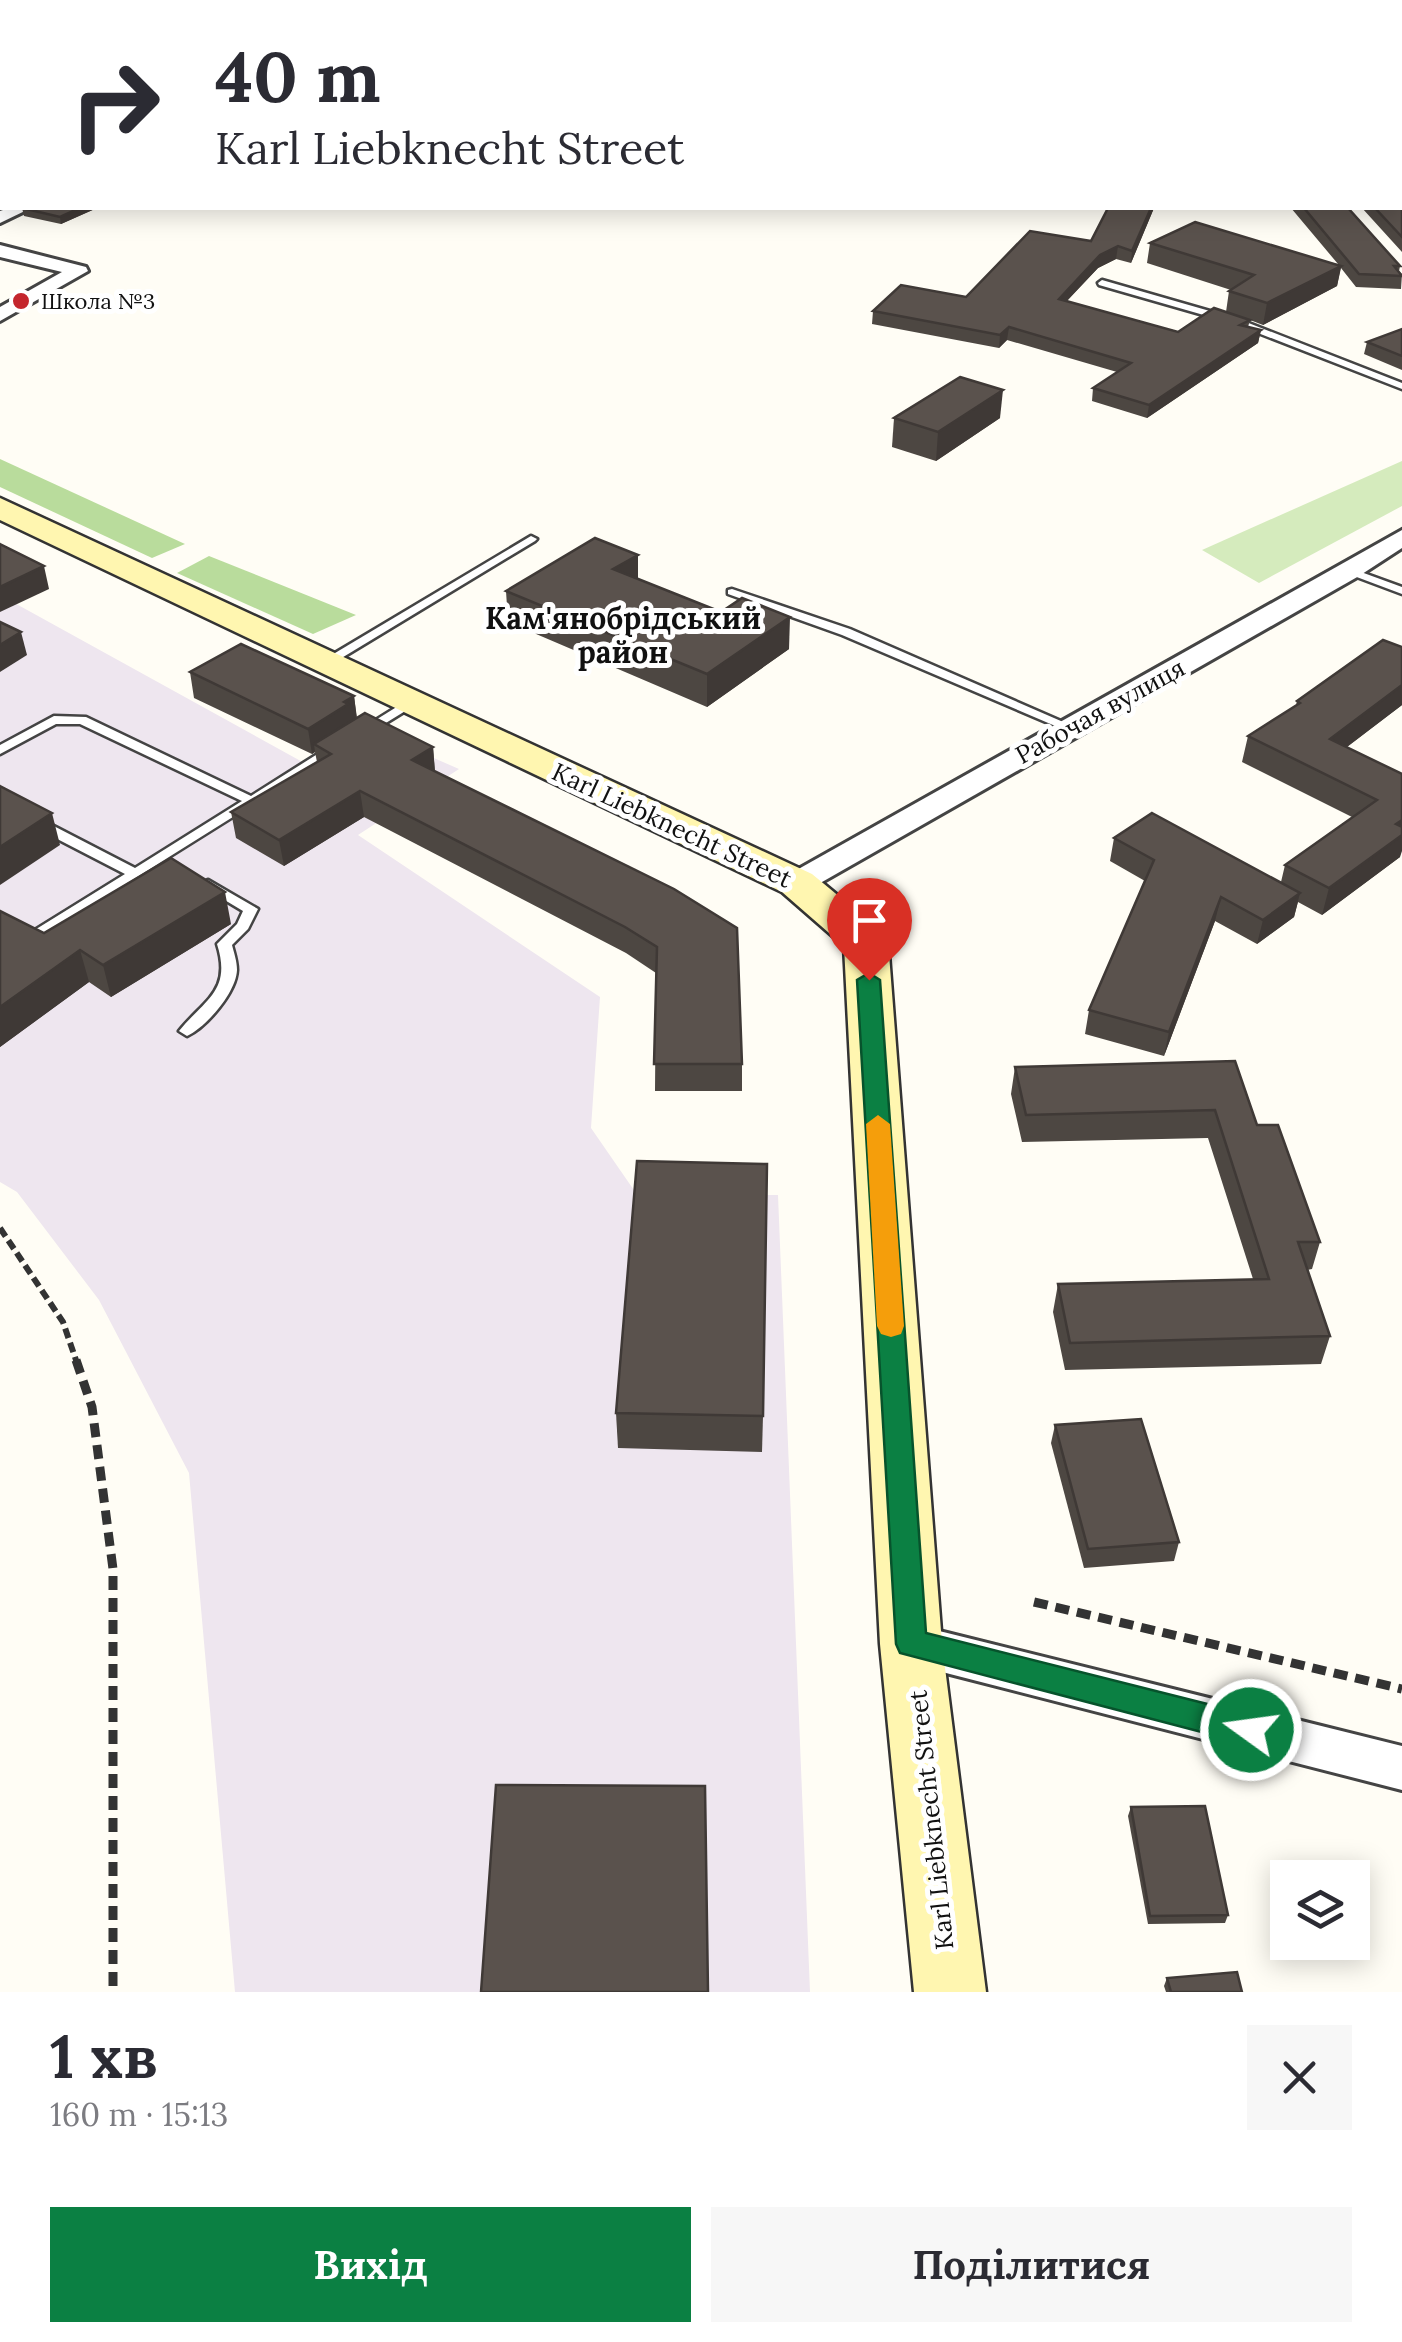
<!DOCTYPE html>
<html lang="uk">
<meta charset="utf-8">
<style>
:root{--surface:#fff;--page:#f7f7f7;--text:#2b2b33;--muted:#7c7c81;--accent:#0b8043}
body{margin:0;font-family:Lora,serif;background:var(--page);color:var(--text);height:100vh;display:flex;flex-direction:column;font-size:38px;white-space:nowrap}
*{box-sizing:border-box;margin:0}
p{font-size:32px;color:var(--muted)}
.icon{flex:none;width:55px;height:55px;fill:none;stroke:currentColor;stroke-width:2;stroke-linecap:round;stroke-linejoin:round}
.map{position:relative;height:1992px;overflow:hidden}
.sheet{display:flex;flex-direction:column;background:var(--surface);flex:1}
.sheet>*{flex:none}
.top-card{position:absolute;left:0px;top:0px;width:1402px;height:210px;box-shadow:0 5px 25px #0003;background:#fff;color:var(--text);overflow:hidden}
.fabs{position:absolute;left:1270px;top:1860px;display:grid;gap:20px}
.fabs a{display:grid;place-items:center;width:100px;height:100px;border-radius:0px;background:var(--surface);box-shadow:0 5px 25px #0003;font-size:50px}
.pin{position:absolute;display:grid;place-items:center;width:85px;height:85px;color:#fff;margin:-102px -42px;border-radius:50% 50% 50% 0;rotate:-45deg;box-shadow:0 0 10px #0007}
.pin .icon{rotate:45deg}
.me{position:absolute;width:110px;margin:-55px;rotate:284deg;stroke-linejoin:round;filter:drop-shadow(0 0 8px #0008)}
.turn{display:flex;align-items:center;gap:35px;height:210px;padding:0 50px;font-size:45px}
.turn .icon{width:130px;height:130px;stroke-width:2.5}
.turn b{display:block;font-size:70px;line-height:85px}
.round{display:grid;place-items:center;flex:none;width:105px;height:105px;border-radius:0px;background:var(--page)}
.headline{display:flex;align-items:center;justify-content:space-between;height:170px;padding:0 50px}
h1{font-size:60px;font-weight:700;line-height:75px}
.primary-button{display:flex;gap:20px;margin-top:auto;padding:20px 50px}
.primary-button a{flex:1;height:115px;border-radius:0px;background:var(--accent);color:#fff;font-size:40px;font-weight:700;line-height:115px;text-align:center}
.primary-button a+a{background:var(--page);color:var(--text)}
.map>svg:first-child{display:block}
.industrial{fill:#eee6ef}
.green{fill:#d5ebbd}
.forest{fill:#b9dc9c}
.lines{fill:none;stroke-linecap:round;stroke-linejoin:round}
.lane-casing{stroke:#444;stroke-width:5}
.street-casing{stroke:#444;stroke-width:6}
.secondary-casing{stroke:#333;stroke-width:5}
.path-far2{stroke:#333;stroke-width:2.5;stroke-dasharray:5 2.5;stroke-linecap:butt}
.path-far1{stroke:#333;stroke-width:6;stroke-dasharray:10 5;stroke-linecap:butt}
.path{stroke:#333;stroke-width:9;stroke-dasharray:14 8;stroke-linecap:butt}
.lane{fill:#fff;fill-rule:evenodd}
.street{fill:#fff;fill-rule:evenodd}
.secondary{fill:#fff6b0;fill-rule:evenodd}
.wall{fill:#4d4742}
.shaded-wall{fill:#3f3936}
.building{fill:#5a524d;stroke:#3f3936;stroke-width:2.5}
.route{fill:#0b8043;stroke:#07532c;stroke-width:2.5}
.slow{fill:#f59e0b}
.poi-dot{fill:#c4262e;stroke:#fff;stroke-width:4}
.labels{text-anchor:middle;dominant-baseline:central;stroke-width:10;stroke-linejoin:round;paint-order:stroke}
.far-poi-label{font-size:22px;fill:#111;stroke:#fff;text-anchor:start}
.street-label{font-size:25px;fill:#111;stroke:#fff}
.far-district-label{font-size:30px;font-weight:bold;fill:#111;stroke:#fff}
</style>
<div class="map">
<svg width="1402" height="1992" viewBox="0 0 1402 1992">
<rect width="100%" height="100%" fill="#fffdf5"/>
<path class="industrial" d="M0 595 317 770 372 731 459 769 358 835 600 997 591 1128 638 1196 778 1195 810 1992H235L189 1473 99 1300 17 1192 0 1182Z"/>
<path class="green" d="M1402 461V506L1259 583 1202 550Z"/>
<g class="forest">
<path d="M0 459 185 544 152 558 0 487Z"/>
<path d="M209 556 356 615 313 634 177 573Z"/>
</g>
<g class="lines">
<defs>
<g id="lane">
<path d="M890 0H897L899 2H892Z"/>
<path d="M2 15V19L0 20V16Z"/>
<path d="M1102 280 1241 320 1402 383V389L1235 324 1099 285 1098 283Z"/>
<path d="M531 536 537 539 535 541 330 665 326 666 320 662Z"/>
<path d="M1350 568 1402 587V594L1346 573V569Z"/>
<path d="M732 589 850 629 1077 728 1075 731H1067L842 635 728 594V590Z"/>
<path d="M411 698 417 702 415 705 368 734 364 735 358 731Z"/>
<path d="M54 716 86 717 251 796 327 748H337L338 751 30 944 25 942 23 939 25 936 125 874 36 828 34 825 36 822H46L135 868 242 801 80 724H56L0 754V745Z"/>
<path d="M208 880 258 909 248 929 232 945C234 953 237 961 237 970 236 993 206 1027 187 1036L179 1031C205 999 232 991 217 944L237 924 243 911 203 887 201 884Z"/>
</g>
<g id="street">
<path d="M9 208H31L0 223V211Z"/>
<path d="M0 245 86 267 88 271 0 321V307L62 272 0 257Z"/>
<path d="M1402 530V548L1359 576 808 890H786L782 883 786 876Z"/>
<path d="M911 1624 1402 1746V1790L911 1664 895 1658 889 1644 895 1630Z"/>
</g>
<path id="secondary" d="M0 498 812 874 881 931 888 941 942 1644 986 1992H914L880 1644 844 946 782 892 0 520Z"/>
</defs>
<use href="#lane" class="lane-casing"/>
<use href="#street" class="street-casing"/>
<use href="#secondary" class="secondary-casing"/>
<path class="path-far2" d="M844 0 866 2"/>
<path class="path-far1" d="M0 1228 63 1322 77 1363"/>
<g class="path">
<path d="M76 1360 92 1407 113 1569V1992"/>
<path d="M1034 1602 1402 1689"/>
</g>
<use href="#lane" class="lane"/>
<use href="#street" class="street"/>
<use href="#secondary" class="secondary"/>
</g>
<g class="wall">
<path d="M1402 181V252L1362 208H1400Z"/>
<path d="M22 208H97L61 224 24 216Z"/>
<path d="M1108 208H1154L1131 263 1116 259 1098 268 1067 301 1178 332 1226 312 1229 291 1231 290 1147 263 1150 243 1338 264 1291 208H1348L1400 266 1399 271 1402 274 1401 289 1356 287 1341 268 1337 286 1263 325 1250 320 1248 327 1261 330 1258 343 1147 418 1092 401 1093 388 1117 372 1007 340 999 348 872 324 873 311 966 297 1091 241Z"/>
<path d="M1402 329V370L1364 354 1367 342Z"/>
<path d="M894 418H1000L936 461 892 447Z"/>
<path d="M638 555V579L721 612 789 649 707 707 508 622 506 591Z"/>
<path d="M190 672 354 696 357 718 433 747 435 772 674 889 742 1064V1091H655L656 973 626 953 364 817 284 866 236 838 231 812 317 762 315 752 312 754 194 698Z"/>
<path d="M1297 701 1402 705 1347 747 1402 774 1400 857 1322 915 1298 902 1294 917 1257 944 1215 921 1164 1056 1085 1034 1089 1010 1145 881 1110 861 1114 838 1281 882 1285 865 1352 817 1242 762 1248 736 1296 705Z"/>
<path d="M0 911 44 933 231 924 111 997 89 982 0 1047Z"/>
<path d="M1235 1061 1257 1125 1320 1242 1312 1269 1307 1270 1330 1336 1321 1364 1065 1370 1053 1312 1058 1284 1253 1279 1208 1138 1022 1142 1011 1094 1015 1067Z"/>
<path d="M616 1413 763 1416 762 1452 618 1448Z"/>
<path d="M1055 1425 1179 1542 1174 1561 1084 1568 1051 1443Z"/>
<path d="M1131 1807 1228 1915 1225 1923 1148 1924 1128 1816Z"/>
<path d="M1167 1978 1242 1992H1166L1164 1986Z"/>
</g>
<g class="shaded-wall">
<path d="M1388 0H1402V5H1400V2H1382Z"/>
<path d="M80 208H97L61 224 60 217Z"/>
<path d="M1151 208H1154L1131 263 1132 251Z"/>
<path d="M1118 246 1116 259 1098 268 1057 311 1059 299 1100 255Z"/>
<path d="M1341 266 1337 286 1263 325 1267 303Z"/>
<path d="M1009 327 1007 340 999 348 1000 335Z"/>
<path d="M1261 330 1258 343 1147 418 1149 405Z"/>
<path d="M1003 390 1000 418 936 461 938 432Z"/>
<path d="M638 555V586L613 569Z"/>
<path d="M44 566 49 589 0 612V587Z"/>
<path d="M790 617 789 649 707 707V674Z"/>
<path d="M21 632 27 655 0 672V645Z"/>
<path d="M1402 685V705L1323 765 1330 739Z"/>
<path d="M354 696 357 721 314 744 315 752 312 754 308 729Z"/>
<path d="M433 747 435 773 412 760Z"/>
<path d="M360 791 364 817 284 866 279 840Z"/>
<path d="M52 813 60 845 0 885V847Z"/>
<path d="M1402 820V851L1400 857 1322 915 1329 888Z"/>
<path d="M225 892 231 924 111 997 103 965Z"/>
<path d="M1300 893 1294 917 1257 944 1263 920Z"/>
<path d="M1221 897 1215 921 1164 1056 1169 1032Z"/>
<path d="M80 950 89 982 0 1047V1007Z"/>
</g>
<g class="building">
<path d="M1259 0H1388L1382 2H1254Z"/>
<path d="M2 35V86L0 87V36Z"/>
<path d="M1400 178 1402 181V237L1375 208H1400Z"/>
<path d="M2 186V199L0 200V188Z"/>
<path d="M22 208H80L60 217Z"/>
<path d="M1108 208H1151L1132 251 1118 246 1100 255 1059 299 1178 332 1214 308 1250 320 1240 325 1261 330 1149 405 1093 388 1131 363 1009 327 1000 335 873 311 901 285 966 297 1030 231 1091 241Z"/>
<path d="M1304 208H1348L1400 266H1394L1402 276 1359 274Z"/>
<path d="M1195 222 1341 266 1267 303 1229 291 1254 275 1150 243Z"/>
<path d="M1402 329V356L1367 342Z"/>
<path d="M960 377 1003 390 938 432 894 418Z"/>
<path d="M595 538 638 555 613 569 721 612 742 598 790 617 707 674 506 591Z"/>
<path d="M0 544 44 566 0 587Z"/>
<path d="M0 622 21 632 0 645Z"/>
<path d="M1383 640 1402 647V685L1330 739 1402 774V820L1396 824 1402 827V835L1329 888 1285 865 1377 800 1248 736 1300 703 1297 701Z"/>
<path d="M241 644 354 696 344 702 348 704 308 729 190 672Z"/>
<path d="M365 713 433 747 412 760 674 889 737 928 742 1064H654L657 947 625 927 360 791 279 840 231 812 331 754 314 744Z"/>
<path d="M0 786 52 813 0 847Z"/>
<path d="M1152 813 1300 893 1263 920 1221 897 1169 1032 1089 1010 1154 860 1114 838Z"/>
<path d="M171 858 225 892 103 965 80 950 0 1007V911L44 933Z"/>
<path d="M1235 1061 1257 1125H1278L1320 1242H1298L1330 1336 1070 1343 1058 1284 1269 1279 1215 1110 1026 1115 1015 1067Z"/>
<path d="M637 1161 767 1164 763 1416 616 1413Z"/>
<path d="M1141 1419 1179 1542 1088 1549 1055 1425Z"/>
<path d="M496 1785 705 1786 708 1992H481Z"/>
<path d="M1205 1806 1228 1915 1150 1916 1131 1807Z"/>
<path d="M1237 1972 1242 1992H1171L1167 1978Z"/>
</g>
<path class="route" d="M869 973 880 980 926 1633 1251 1715 1262 1719 1267 1730 1262 1741 1251 1745 900 1653 896 1644 857 980Z"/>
<path class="slow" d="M878 1115 890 1124 904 1326 901 1334 891 1337 881 1334 877 1326 866 1124Z"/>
<circle class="poi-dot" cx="21" cy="301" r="10"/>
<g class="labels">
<g class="far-poi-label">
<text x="41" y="301">Школа №3</text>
</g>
<g class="street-label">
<text transform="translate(1100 711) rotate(-29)">Рабочая вулиця</text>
<text transform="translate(672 825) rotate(25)">Karl Liebknecht Street</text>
<text transform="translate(931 1820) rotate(-96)">Karl Liebknecht Street</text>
</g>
<g class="far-district-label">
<text x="623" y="618">Кам'янобрідський<tspan x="623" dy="34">район</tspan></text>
</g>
</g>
</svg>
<div class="fabs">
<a><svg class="icon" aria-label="layers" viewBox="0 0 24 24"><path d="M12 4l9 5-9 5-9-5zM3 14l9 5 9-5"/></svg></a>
</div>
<div class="pin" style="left:869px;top:980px;background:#d93025"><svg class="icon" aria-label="arrive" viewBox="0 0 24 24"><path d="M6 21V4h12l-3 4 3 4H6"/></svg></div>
<svg class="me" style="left:1251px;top:1730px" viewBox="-20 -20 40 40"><circle r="17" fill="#0b8043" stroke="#fff" stroke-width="3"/><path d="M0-11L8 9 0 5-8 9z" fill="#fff"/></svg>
<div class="top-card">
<div class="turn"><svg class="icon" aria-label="right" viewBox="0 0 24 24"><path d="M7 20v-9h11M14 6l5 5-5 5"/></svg><div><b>40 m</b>Karl Liebknecht Street</div></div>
</div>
</div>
<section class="sheet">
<div class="headline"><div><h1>1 хв</h1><p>160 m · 15:13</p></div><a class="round"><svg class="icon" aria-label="close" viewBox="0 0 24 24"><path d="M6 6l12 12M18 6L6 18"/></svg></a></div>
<div class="primary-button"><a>Вихід</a><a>Поділитися</a></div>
</section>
